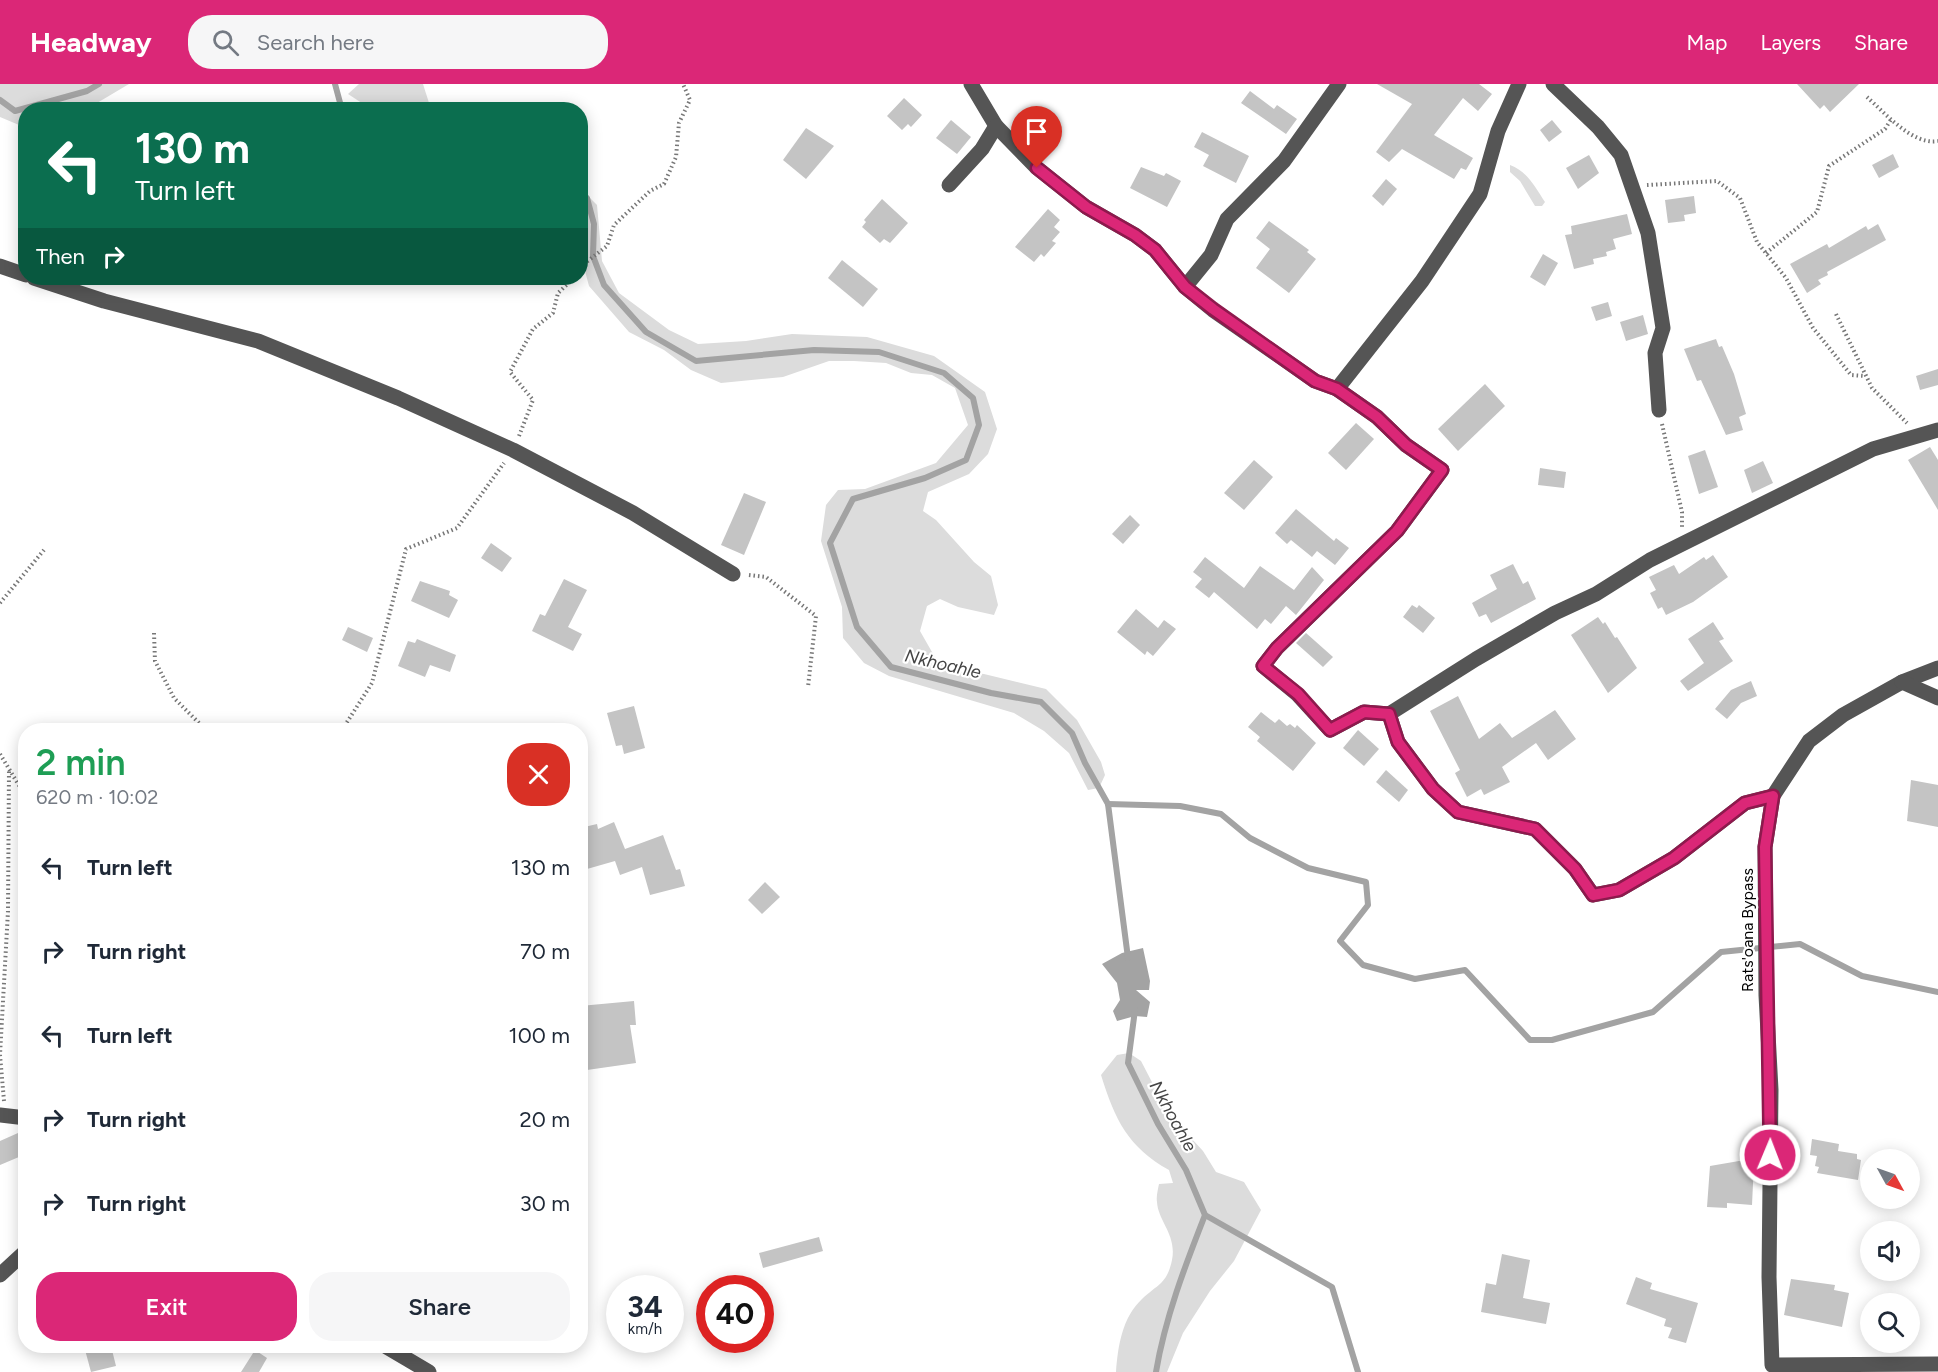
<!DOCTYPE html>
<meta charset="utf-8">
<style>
:root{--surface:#fff;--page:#f6f6f7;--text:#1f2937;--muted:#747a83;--accent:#db2777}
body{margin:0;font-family:Figtree,sans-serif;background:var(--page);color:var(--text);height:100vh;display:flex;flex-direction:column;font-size:22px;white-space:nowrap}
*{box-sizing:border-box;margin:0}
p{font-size:20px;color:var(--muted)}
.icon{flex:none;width:33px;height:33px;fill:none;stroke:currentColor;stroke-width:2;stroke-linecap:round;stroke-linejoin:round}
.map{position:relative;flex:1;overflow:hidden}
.details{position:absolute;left:18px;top:639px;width:570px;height:630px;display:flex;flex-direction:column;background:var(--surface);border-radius:24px;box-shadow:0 3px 15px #0003}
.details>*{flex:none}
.banner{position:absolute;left:18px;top:18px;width:570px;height:183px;border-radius:24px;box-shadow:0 3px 15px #0003;background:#0b6e4f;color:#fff;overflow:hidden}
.needle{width:39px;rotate:130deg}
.tools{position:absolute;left:1860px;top:1065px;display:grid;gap:12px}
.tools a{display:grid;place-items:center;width:60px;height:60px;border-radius:50%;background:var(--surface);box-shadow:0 3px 15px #0003;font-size:30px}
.speed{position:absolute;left:606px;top:1191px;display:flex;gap:12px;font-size:30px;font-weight:700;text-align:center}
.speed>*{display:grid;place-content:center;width:78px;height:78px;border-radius:50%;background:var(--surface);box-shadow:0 3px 15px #0003;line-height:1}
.speed small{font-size:15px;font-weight:400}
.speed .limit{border:9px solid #d22;background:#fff;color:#111}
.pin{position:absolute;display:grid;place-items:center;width:51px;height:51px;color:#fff;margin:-62px -26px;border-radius:50% 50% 50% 0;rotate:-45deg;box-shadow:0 0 6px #0007}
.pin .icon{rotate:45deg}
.me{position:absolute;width:66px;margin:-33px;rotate:1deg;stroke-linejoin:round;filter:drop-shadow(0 0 4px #0008)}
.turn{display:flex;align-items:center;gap:21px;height:126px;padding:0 18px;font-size:27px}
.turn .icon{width:78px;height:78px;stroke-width:2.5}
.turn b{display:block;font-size:42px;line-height:51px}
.then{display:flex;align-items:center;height:57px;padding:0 18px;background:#0003;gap:12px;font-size:22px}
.round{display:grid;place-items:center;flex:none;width:63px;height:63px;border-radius:24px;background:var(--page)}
.headline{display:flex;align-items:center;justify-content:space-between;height:102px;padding:0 18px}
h1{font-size:36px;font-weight:600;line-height:45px;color:#1e9e55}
.primary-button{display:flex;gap:12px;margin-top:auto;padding:12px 18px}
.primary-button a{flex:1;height:69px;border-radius:24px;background:var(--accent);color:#fff;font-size:24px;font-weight:600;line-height:69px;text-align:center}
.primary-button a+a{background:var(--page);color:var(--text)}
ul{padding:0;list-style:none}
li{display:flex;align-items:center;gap:18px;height:84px;padding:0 18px}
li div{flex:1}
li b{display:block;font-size:22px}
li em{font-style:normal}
header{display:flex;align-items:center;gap:36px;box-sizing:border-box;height:84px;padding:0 30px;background:var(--accent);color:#fff}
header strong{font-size:28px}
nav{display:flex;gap:33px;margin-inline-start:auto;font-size:21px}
.search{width:420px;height:54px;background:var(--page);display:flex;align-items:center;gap:15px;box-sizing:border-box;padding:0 21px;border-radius:24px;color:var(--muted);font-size:22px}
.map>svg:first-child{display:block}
.green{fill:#dcdcdc}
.water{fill:#a3a3a3}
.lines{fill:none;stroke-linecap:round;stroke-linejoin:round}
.stream{stroke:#a3a3a3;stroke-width:6}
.building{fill:#c4c4c4}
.path{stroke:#777;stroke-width:4;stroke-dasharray:1.5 3;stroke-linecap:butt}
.minor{stroke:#555;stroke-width:15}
.route-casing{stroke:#8e194d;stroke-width:15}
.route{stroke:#db2777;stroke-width:10}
.labels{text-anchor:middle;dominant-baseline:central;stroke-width:4.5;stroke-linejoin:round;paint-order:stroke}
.street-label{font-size:16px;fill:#000;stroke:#fff}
.water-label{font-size:18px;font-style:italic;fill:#444;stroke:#fff}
</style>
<header>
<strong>Headway</strong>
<div class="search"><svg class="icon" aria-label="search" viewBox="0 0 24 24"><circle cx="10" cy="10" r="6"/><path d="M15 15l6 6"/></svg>Search here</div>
<nav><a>Map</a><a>Layers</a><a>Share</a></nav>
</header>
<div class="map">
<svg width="1938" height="1288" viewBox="0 0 1938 1288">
<rect width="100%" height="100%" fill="#fff"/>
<g class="green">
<path d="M0 0H129L97 19 79 25 26 26 25 40 19 41 0 33Z"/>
<path d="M359 0H423L429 19 424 25H371L348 10Z"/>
<path d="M1510 81C1527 87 1535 103 1545 118L1542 122H1535L1520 97 1510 88Z"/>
<path d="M581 105 597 121 602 177 619 209 669 246 698 260 746 257 792 250 867 253 934 272 985 308 997 345 988 370 969 390 928 408 923 427 936 436 974 478 991 492 998 521 994 531 958 523 940 515 927 522 920 547 936 575 954 587 984 590 1046 605 1077 636 1101 678 1105 691 1099 704 1088 706 1069 669 1044 647 1014 629 889 592 864 579 843 554 842 523 821 457 826 421 838 406 865 405 936 379 968 341 955 304 932 291 911 289 886 279 854 277H829L783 293 721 299 691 286 664 266 629 248 589 202 581 172Z"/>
<path d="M1129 969 1141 977 1168 1029 1203 1067 1216 1088 1244 1098 1261 1126 1234 1177 1210 1207 1183 1249 1167 1288H1116C1118 1262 1122 1234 1142 1215 1158 1200 1167 1200 1172 1176 1177 1151 1158 1137 1157 1118 1156 1113 1158 1105 1159 1100L1173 1099 1169 1086C1128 1063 1115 1036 1101 991L1117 971Z"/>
</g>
<path class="water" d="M1143 864 1150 897 1149 906H1136L1150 918 1147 933 1135 932 1117 937 1113 927 1120 916 1117 899 1102 880 1122 869Z"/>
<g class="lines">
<g class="stream">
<path d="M335 0 342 26"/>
<path d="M0 16 15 27 87 7 99 0"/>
<path d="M580 114H587L594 140 593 172 604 201 646 248 696 277 814 266 879 268 944 289 973 314 979 341 966 376 925 394 853 415 830 459 857 543 891 583 991 609 1041 618 1072 649 1085 679 1108 720 1128 874"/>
<path d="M1108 720 1180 722 1221 730 1250 754 1308 784 1366 798 1368 821 1340 857 1363 881 1415 895 1465 886 1530 956H1552L1653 928 1721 868 1800 860 1862 892 1938 908"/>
<path d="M1135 926 1128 979 1158 1040 1186 1086 1205 1131C1185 1182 1165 1234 1156 1288"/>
<path d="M1205 1131 1332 1203 1358 1288"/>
</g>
</g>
<g class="building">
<path d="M1377 0H1479L1492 10 1478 27 1463 14 1434 51 1473 74 1466 86 1461 84 1454 95 1402 65 1389 78 1376 68 1412 20Z"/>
<path d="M1797 0H1859L1830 28 1824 21 1820 25Z"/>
<path d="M1250 7 1274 25 1277 21 1297 35 1286 50 1241 19Z"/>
<path d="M904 14 922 31 911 43 908 40 902 46 887 32Z"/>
<path d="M951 36 971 53 957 70 936 54Z"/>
<path d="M1552 36 1562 48 1549 58 1540 46Z"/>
<path d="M806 44 834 62 806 95 783 76Z"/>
<path d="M1202 48 1249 72 1236 99 1203 82 1209 71 1194 63Z"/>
<path d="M1893 70 1899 83 1879 94 1872 81Z"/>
<path d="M1589 71 1599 89 1578 105 1566 84Z"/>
<path d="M1141 83 1164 92 1166 89 1181 97 1167 123 1130 104Z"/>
<path d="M1386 95 1397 105 1383 122 1372 112Z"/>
<path d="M1694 112 1696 129 1684 131 1685 137 1668 139 1665 116Z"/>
<path d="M882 115 908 139 890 159 884 155 880 159 862 143 866 138 864 136Z"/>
<path d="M1048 125 1060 136 1054 143 1060 148 1052 157 1056 159 1044 173 1041 170 1034 178 1015 163Z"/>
<path d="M1627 130 1632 150 1613 155 1616 165 1606 168 1607 172 1593 175 1594 180 1574 185 1565 151 1572 150 1571 142Z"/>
<path d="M1269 137 1309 166 1307 168 1316 175 1289 209 1256 184 1270 165 1256 154Z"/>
<path d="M1878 140 1886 156 1827 188 1828 191 1818 196 1821 200 1807 209 1790 180 1827 160 1829 164 1866 142 1868 146Z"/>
<path d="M1543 170 1558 179 1545 202 1530 193Z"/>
<path d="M842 176 878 205 863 223 828 194Z"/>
<path d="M1608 218 1612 232 1596 237 1591 223Z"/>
<path d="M1643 231 1648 250 1626 257 1620 238Z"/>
<path d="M1716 255 1719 263 1722 262 1734 290 1746 330 1739 333 1743 346 1726 351 1701 296 1697 297 1684 265Z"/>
<path d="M1938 285V301L1920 306 1916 292Z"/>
<path d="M1485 300 1505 322 1458 367 1438 345Z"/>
<path d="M1356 339 1374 355 1346 386 1328 369Z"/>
<path d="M1930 363 1938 376V426L1908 376Z"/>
<path d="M1705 366 1718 403 1699 410 1688 372Z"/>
<path d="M1254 376 1273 393 1244 426 1224 409Z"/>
<path d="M1763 377 1773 399 1752 409 1744 386Z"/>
<path d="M1540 384 1566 388 1564 404 1538 401Z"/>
<path d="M744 409 766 418 744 471 721 461Z"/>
<path d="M1296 425 1334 457 1336 454 1349 464 1335 481 1317 467 1312 473 1291 456 1287 460 1275 449Z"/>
<path d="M1130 431 1140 441 1123 460 1112 450Z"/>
<path d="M491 459 512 474 502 488 481 474Z"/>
<path d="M1713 471 1728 493 1693 518 1666 531 1662 523 1658 525 1650 509 1656 506 1649 493 1674 481 1679 490 1704 473 1706 476Z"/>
<path d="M1205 473 1244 504 1260 482 1294 506 1312 483 1324 496 1296 531 1286 522 1271 540 1265 535 1257 545 1214 508 1209 514 1195 503 1202 495 1193 488Z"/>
<path d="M1513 480 1523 500 1528 497 1536 515 1491 539 1486 530 1479 533 1472 519 1497 505 1490 491Z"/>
<path d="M564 495 587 506 568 543 582 550 573 567 532 547 540 530 545 532Z"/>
<path d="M420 497 450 507 449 511 458 516 449 534 411 517Z"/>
<path d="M1412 521 1417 524 1419 521 1435 534 1423 549 1403 533Z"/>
<path d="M1136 525 1158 544 1164 536 1176 545 1153 572 1147 567 1145 571 1117 548Z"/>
<path d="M1598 533 1603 540 1605 538 1615 554 1617 553 1637 584 1608 609 1571 551Z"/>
<path d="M1713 538 1724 555 1719 557 1733 577 1688 607 1680 597 1704 579 1688 555Z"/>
<path d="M348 543 373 554 367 568 342 556Z"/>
<path d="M1306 549 1333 573 1323 583 1296 559Z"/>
<path d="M417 555 456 571 450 588 430 581 425 593 398 582 408 557 415 559Z"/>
<path d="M1751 597 1757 612 1741 619 1727 635 1715 625 1731 606Z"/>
<path d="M1458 612 1479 655 1500 639 1512 654 1555 626 1576 655 1548 676 1536 659 1502 683 1510 698 1484 711 1481 705 1467 713 1455 689 1460 686 1430 627Z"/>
<path d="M634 622 645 664 624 670 622 661 616 662 607 629Z"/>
<path d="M1261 628 1275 639 1279 635 1287 642 1290 640 1295 644 1297 641 1316 659 1293 687 1257 657 1260 653 1248 643Z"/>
<path d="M1358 646 1379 665 1364 682 1343 664Z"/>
<path d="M1386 686 1408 706 1399 718 1376 698Z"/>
<path d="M1911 696 1938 701V743L1907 737Z"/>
<path d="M614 738 625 765 663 751 676 786 680 785 685 802 650 811 642 783 620 791 615 777 580 787V744L597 740 598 745Z"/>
<path d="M765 798 780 813 762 830 748 816Z"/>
<path d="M634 917 636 941H630L636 979 580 987V922Z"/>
<path d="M18 1049 26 1070 0 1081V1057Z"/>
<path d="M1812 1055 1839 1060 1838 1067 1857 1070V1075L1861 1076 1858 1096 1817 1089 1819 1083 1815 1082 1817 1072 1810 1071Z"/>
<path d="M1739 1077 1754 1078 1752 1121 1727 1119V1124L1707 1123 1710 1082Z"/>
<path d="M819 1153 823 1167 763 1184 759 1169Z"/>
<path d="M1502 1170 1530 1176 1523 1214 1550 1219 1546 1240 1481 1228 1486 1199 1496 1201Z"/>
<path d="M1636 1193 1652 1199 1650 1205 1698 1219 1686 1259 1668 1254 1672 1244 1664 1242 1666 1235 1626 1220Z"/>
<path d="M1791 1195 1835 1201 1834 1206 1849 1209 1842 1243 1784 1231Z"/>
<path d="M84 1262H111L116 1282 91 1288Z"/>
<path d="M255 1266 267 1274 259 1288H241Z"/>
</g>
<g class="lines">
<g class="path">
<path d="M1867 13C1884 28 1913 62 1938 57"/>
<path d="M1647 101 1717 97 1740 114 1757 158 1786 194 1813 244 1851 291 1865 292"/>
<path d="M1766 169 1817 128 1829 82 1885 45 1892 34"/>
<path d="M580 183 607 162 614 141 650 107 664 100 676 73 679 39 690 16 683 0"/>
<path d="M1836 230 1872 304 1907 339"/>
<path d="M1662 340 1682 428V444"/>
<path d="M519 352 533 316 510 288 533 245 553 229 558 209 574 194"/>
<path d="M749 491 766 493 816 532 808 603"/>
<path d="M0 519 44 466"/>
<path d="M154 549 155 577 174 614 206 646"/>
<path d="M342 646 372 599 406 465 457 444 504 379"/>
<path d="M0 670 26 713"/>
<path d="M4 1017 0 971 8 827 9 685"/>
</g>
<g class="minor">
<path d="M971 0 996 42 1037 84 1086 123 1135 151 1155 166 1185 203 1213 226 1315 297 1337 305 1377 333 1406 361 1442 386 1397 447 1277 564 1263 582 1297 610 1330 646 1364 628 1389 630 1476 575 1555 529 1596 510 1650 476 1873 365 1938 346"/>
<path d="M1553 0 1598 43 1621 71 1648 149 1663 244 1655 269 1659 326"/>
<path d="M949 101 982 65 996 42"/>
<path d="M0 182 26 191"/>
<path d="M34 194 104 217 258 257 398 314 513 366 633 429 733 490"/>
<path d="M1185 203 1211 171 1227 135 1284 77 1339 0"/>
<path d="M1337 305 1422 197 1480 110 1498 47 1519 0"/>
<path d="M1938 584 1902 598 1843 631 1809 657 1773 712 1765 763 1766 911 1771 1006 1769 1193 1772 1281 1938 1280"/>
<path d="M1902 598 1938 614"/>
<path d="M1389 630 1398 658 1433 705 1458 728 1535 745 1575 785 1593 811 1619 806 1674 774 1745 719 1773 712"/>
<path d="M0 1031 26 1034"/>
<path d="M0 1191 26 1167"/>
<path d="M385 1262 429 1288"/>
</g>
</g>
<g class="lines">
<defs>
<path id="route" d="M1037 84 1086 123 1135 151 1155 166 1185 203 1213 225 1315 297 1337 305 1377 333 1406 361 1442 386 1397 447 1277 564 1263 582 1298 610 1330 646 1364 628 1389 630 1398 658 1433 705 1458 728 1535 745 1575 785 1593 811 1619 806 1674 774 1745 719 1773 712 1765 763 1770 1071"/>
</defs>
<use href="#route" class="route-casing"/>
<use href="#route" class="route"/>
</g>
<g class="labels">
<g class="street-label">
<text transform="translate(1747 846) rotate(-90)">Rats'oana Bypass</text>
</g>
<g class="water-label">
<text transform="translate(943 580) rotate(13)">Nkhoahle</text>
<text transform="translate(1173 1032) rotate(61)">Nkhoahle</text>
</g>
</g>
</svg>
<div class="tools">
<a><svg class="needle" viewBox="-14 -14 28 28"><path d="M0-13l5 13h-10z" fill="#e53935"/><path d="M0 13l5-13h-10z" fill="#747a83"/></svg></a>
<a><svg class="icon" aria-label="sound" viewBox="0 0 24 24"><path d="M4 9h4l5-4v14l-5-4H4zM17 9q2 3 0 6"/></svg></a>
<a><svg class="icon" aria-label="search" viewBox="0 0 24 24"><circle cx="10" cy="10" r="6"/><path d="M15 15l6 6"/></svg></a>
</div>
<div class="speed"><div>34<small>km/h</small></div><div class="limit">40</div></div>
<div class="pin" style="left:1037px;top:84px;background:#d93025"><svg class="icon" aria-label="arrive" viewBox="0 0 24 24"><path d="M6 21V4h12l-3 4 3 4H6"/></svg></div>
<svg class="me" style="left:1770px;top:1071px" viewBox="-20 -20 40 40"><circle r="17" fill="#db2777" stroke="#fff" stroke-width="3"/><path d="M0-11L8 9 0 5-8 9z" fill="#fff"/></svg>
<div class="banner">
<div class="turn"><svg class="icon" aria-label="left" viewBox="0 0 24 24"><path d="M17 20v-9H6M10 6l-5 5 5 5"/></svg><div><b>130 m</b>Turn left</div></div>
<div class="then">Then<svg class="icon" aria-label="right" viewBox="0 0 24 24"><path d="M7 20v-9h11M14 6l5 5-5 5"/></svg></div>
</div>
<section class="details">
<div class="headline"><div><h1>2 min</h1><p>620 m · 10:02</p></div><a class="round" style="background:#d93025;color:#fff"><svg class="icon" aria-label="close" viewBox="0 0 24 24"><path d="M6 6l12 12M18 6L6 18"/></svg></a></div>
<ul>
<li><svg class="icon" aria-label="left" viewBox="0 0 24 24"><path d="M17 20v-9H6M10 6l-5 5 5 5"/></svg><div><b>Turn left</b></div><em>130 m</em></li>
<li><svg class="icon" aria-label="right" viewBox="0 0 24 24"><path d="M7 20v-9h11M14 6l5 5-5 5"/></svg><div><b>Turn right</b></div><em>70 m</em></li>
<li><svg class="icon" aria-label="left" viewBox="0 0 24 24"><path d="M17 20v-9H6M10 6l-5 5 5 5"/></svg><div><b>Turn left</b></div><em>100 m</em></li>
<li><svg class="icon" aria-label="right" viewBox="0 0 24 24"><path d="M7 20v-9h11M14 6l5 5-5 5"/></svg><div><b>Turn right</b></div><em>20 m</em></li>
<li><svg class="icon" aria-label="right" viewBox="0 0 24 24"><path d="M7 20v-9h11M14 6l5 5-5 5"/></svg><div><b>Turn right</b></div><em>30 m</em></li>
</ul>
<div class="primary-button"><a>Exit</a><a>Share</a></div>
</section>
</div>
